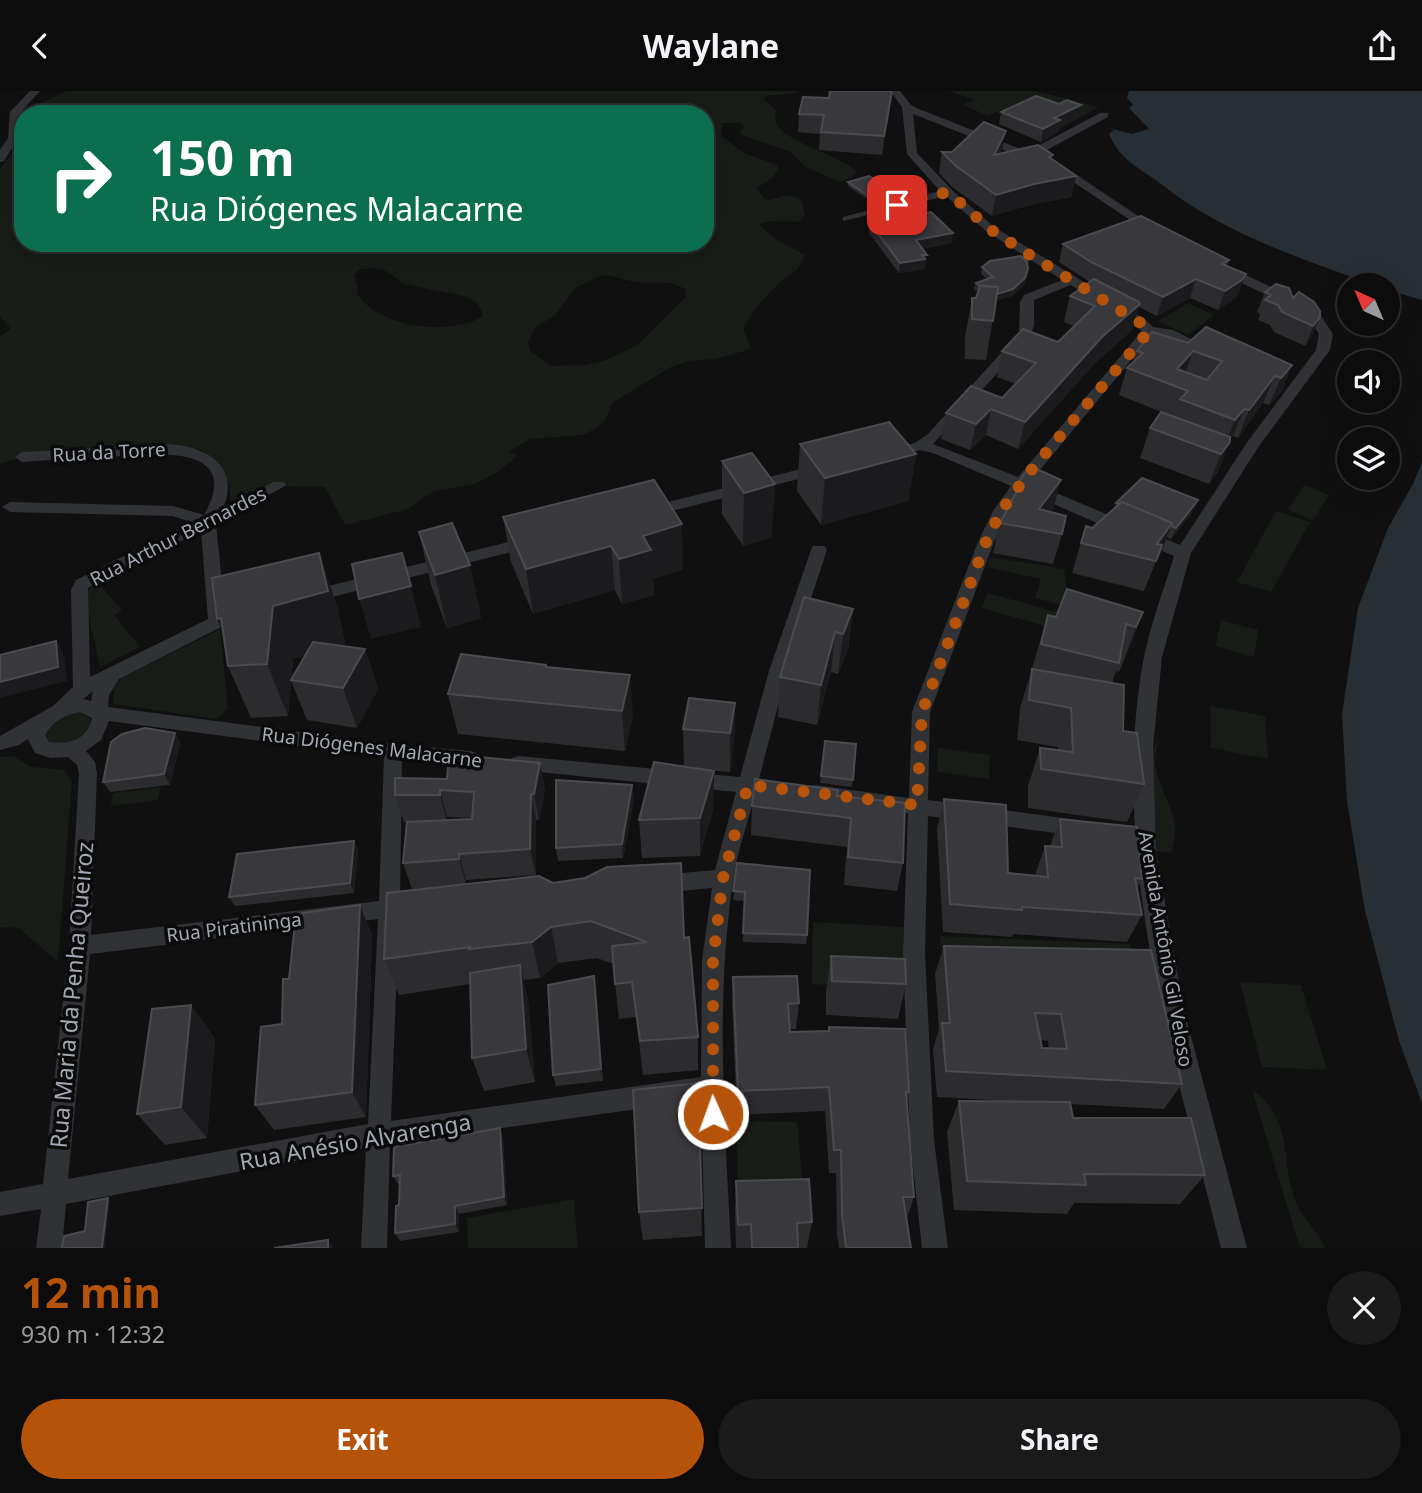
<!DOCTYPE html>
<meta charset="utf-8">
<style>
:root{--surface:#0c0c0d;--page:#1a1a1b;--text:#f1f3f6;--muted:#9a9b9d;--line:#2c2c2e;--accent:#b45309}
body{margin:0;font-family:"Noto Sans",sans-serif;background:var(--page);color:var(--text);height:100vh;display:flex;flex-direction:column;font-size:26px;white-space:nowrap}
*{box-sizing:border-box;margin:0}
p{font-size:23px;color:var(--muted)}
.icon{flex:none;width:38px;height:38px;fill:none;stroke:currentColor;stroke-width:2;stroke-linecap:round;stroke-linejoin:round}
.map{position:relative;height:1157px;overflow:hidden}
.side{display:flex;flex-direction:column;background:var(--surface);flex:1}
.side>*{flex:none}
.top-card{position:absolute;left:14px;top:14px;width:700px;height:147px;border-radius:28px;box-shadow:0 7px 28px #0002,0 0 0 2px var(--line);background:#0b6e4f;color:#fff;overflow:hidden}
.needle{width:46px;rotate:316deg}
.tools{position:absolute;left:1337px;top:182px;display:grid;gap:14px}
.tools a{display:grid;place-items:center;width:63px;height:63px;border-radius:50%;background:var(--surface);box-shadow:0 7px 28px #0002,0 0 0 2px var(--line);font-size:35px}
.pin{position:absolute;display:grid;place-items:center;width:60px;height:60px;color:#fff;margin:-30px;border-radius:14px;box-shadow:0 4px 10px #0006}
.me{position:absolute;width:77px;margin:-38px;rotate:358deg;stroke-linejoin:round;filter:drop-shadow(0 0 5px #0008)}
.turn{display:flex;align-items:center;gap:24px;height:147px;padding:0 21px;font-size:32px}
.turn .icon{width:91px;height:91px;stroke-width:2.5}
.turn b{display:block;font-size:49px;line-height:60px}
.round{display:grid;place-items:center;flex:none;width:74px;height:74px;border-radius:37px;background:var(--page)}
.headline{display:flex;align-items:center;justify-content:space-between;height:119px;padding:0 21px}
h1{font-size:42px;font-weight:700;line-height:52px;color:var(--accent)}
.action{display:flex;gap:14px;margin-top:auto;padding:14px 21px}
.action a{flex:1;height:80px;border-radius:42px;background:var(--accent);color:#fff;font-size:28px;font-weight:700;line-height:80px;text-align:center}
.action a+a{background:var(--page);color:var(--text)}
header{display:flex;justify-content:space-between;align-items:center;height:91px;padding:0 21px;background:var(--surface);font-size:32px;font-weight:700}
.map>svg:first-child{display:block}
.green{fill:#171c17;fill-rule:evenodd}
.water{fill:#272f34}
.lines{fill:none;stroke-linecap:round;stroke-linejoin:round}
.minor{fill:#313236;fill-rule:evenodd}
.wall{fill:#2c2c2f;fill-rule:evenodd}
.shaded-wall{fill:#1b1b1d}
.building{fill:#39393d;stroke:#494b4f;stroke-width:2;fill-rule:evenodd}
.route{stroke:#b45309;stroke-width:12;stroke-dasharray:0 21.6}
.labels{text-anchor:middle;dominant-baseline:central;stroke-width:7;stroke-linejoin:round;paint-order:stroke}
.street-label{font-size:19px;fill:#a2a7b2;stroke:#0b0b0c}
.near-street-label{font-size:23px;fill:#a2a7b2;stroke:#0b0b0c}
</style>
<header><svg class="icon" aria-label="back" viewBox="0 0 24 24"><path d="M15 5l-7 7 7 7"/></svg>Waylane<svg class="icon" aria-label="share" viewBox="0 0 24 24"><path d="M12 15V3M7 8l5-5 5 5M5 13v7h14v-7"/></svg></header>
<div class="map">
<svg width="1422" height="1157" viewBox="0 0 1422 1157">
<rect width="100%" height="100%" fill="#101011"/>
<g class="green">
<path d="M66 0H798C784 7 771 1 763 7L777 20C762 48 842 62 856 81L853 86 839 91 804 75 791 61 742 44 740 41 744 36 741 32H722L721 44 744 62 777 74 778 79 772 87 757 97 764 107 769 109 787 104 801 108 805 124 799 131 769 130 758 133 774 147 805 164 797 179 783 188 756 216 743 238 751 258 716 268 689 270 671 276 612 312 605 330 593 339 582 344 530 348 510 360 508 363 516 362V366L496 382 475 393 434 400 408 418 345 434 325 396 269 395 230 413V395L213 368 201 359 189 356 153 352 114 359H48L0 373V245L11 238 0 225V78L20 51 15 28C28 11 48 12 66 0ZM23 23H705V152H23ZM371 177 384 179 404 193 468 206C476 211 483 216 482 226 449 245 377 237 357 202L358 195 354 184 359 179ZM604 184C617 185 620 188 631 190 650 195 667 187 685 198L686 206 638 254 606 269 586 274 551 275 530 260 528 251 535 237 555 224 575 197Z"/>
<path d="M950 0H1036L1099 16 1056 40 1001 19 988 25 963 14 974 9Z"/>
<path d="M1188 212 1214 224 1188 244 1158 230Z"/>
<path d="M1304 394 1329 404 1313 429 1288 419Z"/>
<path d="M1276 420 1310 431 1271 501 1237 491Z"/>
<path d="M990 466 1064 478 1068 503 1134 533 1035 507 1041 488 986 476Z"/>
<path d="M99 493 122 519 114 524 140 556 100 576 84 502Z"/>
<path d="M988 502 1067 524 1063 540 982 517Z"/>
<path d="M1221 529 1258 539 1254 566 1216 555Z"/>
<path d="M220 538 228 618 216 628 114 613V596L123 586Z"/>
<path d="M1210 615 1265 625 1268 668 1211 657Z"/>
<path d="M82 620 92 630C88 649 71 651 54 654L45 649 44 640 56 626Z"/>
<path d="M1161 648C1143 677 1171 705 1175 734 1176 744 1174 753 1171 762L1156 760 1152 659Z"/>
<path d="M938 657 990 664 989 688 937 681Z"/>
<path d="M13 665 31 676 64 679 72 690 58 871 19 837 0 836V666Z"/>
<path d="M161 696 158 709 111 715 113 702Z"/>
<path d="M813 831 903 836 904 899 812 893Z"/>
<path d="M940 845 1130 853 1135 875 944 880Z"/>
<path d="M1240 891 1301 894 1327 979 1262 976Z"/>
<path d="M1252 999C1297 1030 1278 1074 1298 1116 1306 1131 1319 1141 1325 1157H1300Z"/>
<path d="M736 1030 797 1031 803 1096 738 1094Z"/>
<path d="M574 1108 578 1157H468L467 1127Z"/>
</g>
<g class="water">
<path d="M1129 0H1422V209L1388 199V194H1374C1300 167 1224 143 1161 93 1138 75 1122 72 1109 43L1114 39 1110 37 1132 43 1149 38 1129 17 1133 14 1127 7Z"/>
<path d="M1422 371V1012L1399 950 1365 820 1347 710 1342 623 1358 517 1388 437 1413 393Z"/>
</g>
<g class="lines">
<g class="minor">
<path d="M30 0H40L20 22 18 47 4 70 0 71V59L8 47 10 21Z"/>
<path d="M890 0H900L911 14 919 18 1033 63 1036 56 1100 22H1108V26L1045 60 1042 67 1065 76 1156 137V141H1148L1057 80 913 23 917 62 952 99 994 136 1146 229 1153 236 1173 239 1215 260 1213 263C1194 266 1172 246 1152 244L1030 391 1180 454 1248 350 1316 259 1319 243 1305 222 1218 181V175H1226L1315 216 1333 243 1330 259 1259 355 1191 462 1162 566 1153 656 1156 761 1184 919 1247 1157H1221C1174 969 1107 762 1144 566 1151 532 1164 498 1174 465L1023 400 1008 421 994 451 930 621 928 709 1078 729 1085 731 1088 737 1085 743 1078 745 928 725 925 862 934 1049 948 1157H922L910 1049 903 862 908 722 815 710 808 707 805 702 808 697 815 694 909 707 912 621 978 451 993 420 1011 395 933 362 920 359 889 367 882 362 884 359 915 352 928 343 1019 242 1020 211 1024 204 1062 189 986 140 946 105 843 130V126L940 100 907 63 902 16ZM1071 194 1142 240 1018 386 933 353 1030 246 1034 234V209Z"/>
<path d="M166 353C203 354 240 373 224 415L274 391H284L287 394 216 432 225 523 241 518 247 520 249 524 247 528 223 535 119 588 109 604 108 616 393 653 470 660 477 662 479 667 477 672 470 674 402 668 400 807 416 809 419 815 416 821 399 825 391 1030 701 986 702 869 712 797 660 802 653 799 650 793 653 787 660 784 715 779 736 701 519 679 512 677 510 672 512 667 519 665 740 686 769 580 811 459 813 455H825L827 459 787 580 759 688 784 692 787 697 784 702 777 705 755 703C748 731 737 761 733 790 715 912 725 1035 731 1157H705L701 1009 390 1053 387 1157H361L366 1057 66 1113 62 1157H36L41 1118 0 1125V1101L43 1093 69 855 79 683 77 674 68 666 51 667 35 662 28 648 19 654 0 659V645L53 615 73 596 71 499 76 489 192 431 172 425 10 421 2 416 10 411 173 415 204 424C246 350 148 363 109 366 80 367 51 369 22 371L15 366 22 361ZM201 440 208 528 90 586 88 497ZM93 600 91 610 83 608ZM80 621 92 627C88 649 68 654 49 651L45 644C53 630 64 624 80 621ZM109 630 384 666 379 810 91 844 97 683 95 671 86 660 101 649ZM378 828 368 1033 68 1088 90 863Z"/>
<path d="M821 373 828 378 826 381 648 426 640 421 648 416Z"/>
<path d="M529 446 537 451 535 455 308 512 300 506 308 500Z"/>
</g>
</g>
<g class="wall">
<path d="M890 17 882 64 819 59 820 43 798 41 799 23Z"/>
<path d="M1001 21 1078 26 1058 36 1057 42 1041 51 999 33Z"/>
<path d="M942 61 1002 62 1053 68 1076 85 1071 106 1030 114 992 125 952 96 939 82Z"/>
<path d="M848 91 897 101V104L873 112 848 95Z"/>
<path d="M870 132 953 142 951 152 922 158 927 164 924 178 899 182 869 142Z"/>
<path d="M1063 153 1229 169 1227 175 1239 201 1235 207 1218 219 1190 207 1157 225 1139 216 1132 239 1095 272 1018 358 986 344 970 359 941 348 946 322 1002 307 1016 293 997 286 1002 260 1058 251 1074 235 1064 231 1070 205 1090 191 1059 171Z"/>
<path d="M982 176 1027 185 1024 194 1012 205 996 209 986 269 965 268V246L972 207H976L978 201 974 198 976 192 987 188 981 183Z"/>
<path d="M1265 201 1293 207 1320 226 1311 246 1305 255 1274 241 1270 234 1258 229 1260 223 1257 221Z"/>
<path d="M1188 252 1292 274 1281 301 1269 314 1263 312 1238 347 1233 345 1230 349 1218 381 1209 393 1140 367 1150 337 1174 326 1119 304 1127 277 1133 271 1137 260Z"/>
<path d="M800 353 916 363 908 410 821 434 797 400Z"/>
<path d="M752 362 772 446 743 455 722 423V370Z"/>
<path d="M654 389 683 478 653 488 654 504 622 513 615 499 533 523 511 471 503 426Z"/>
<path d="M1018 392 1053 419 1051 421 1062 443 1053 473 993 462 1000 432 1013 407Z"/>
<path d="M1116 412 1194 419 1171 448 1167 446 1161 462 1157 468 1144 500 1072 482 1086 435 1092 437 1114 417Z"/>
<path d="M419 441 470 474 481 527 447 537 431 494Z"/>
<path d="M337 515 345 553 340 554 365 558 378 598 357 637 307 629 291 590 288 625 251 627 228 575ZM305 564 291 589 293 568Z"/>
<path d="M853 518 848 558 838 583 831 581 817 634 778 626 780 586Z"/>
<path d="M1143 521 1126 565 1119 581 1116 580 1112 592 1123 640 1144 693 1127 731 1028 717V695L1040 657 1058 659V656L1017 649 1020 617 1048 524 1056 526Z"/>
<path d="M546 574 547 576 633 624 625 660 458 643 448 603Z"/>
<path d="M735 612 734 651 730 681 703 679 714 680 713 719 700 765 642 767 639 729 684 676 683 638Z"/>
<path d="M175 642 180 652 170 694 110 701 103 691Z"/>
<path d="M825 650 856 653 852 696 820 692Z"/>
<path d="M540 672 545 699 539 729H536V784L466 789V793L553 792 684 847 698 946V979L643 984 636 926 619 928 613 873 597 867 558 872 540 887 523 889 528 909 535 991 484 1000 472 967 470 893 399 904 384 868 463 794 412 798 403 772 422 731H404L395 704 447 688ZM447 726 473 727 472 728 447 729Z"/>
<path d="M632 694 634 708 623 767 558 770 556 757Z"/>
<path d="M837 705 903 772 897 800 844 794 847 756 751 744 752 715Z"/>
<path d="M944 708 1008 782 1035 784 1045 755H1050L1060 728 1142 788 1137 798 1142 824 1127 851 1013 843 1012 846 943 841 937 737Z"/>
<path d="M354 750 358 760 354 802 235 815 229 806Z"/>
<path d="M737 772 807 844 806 853 743 851 744 810 733 809Z"/>
<path d="M360 814 372 844 366 1026 274 1039 255 1014 282 933 289 888Z"/>
<path d="M944 855 1182 993 1164 1018 1070 1013 1073 1027 1205 1084 1180 1113 1074 1112 1067 1123 954 1119 947 1041 959 1010 1027 1011 937 1006 933 958 939 938 935 883ZM1040 949 1048 950 1049 958 1042 957Z"/>
<path d="M831 865 906 893 898 928 826 924V900Z"/>
<path d="M733 886 799 912 796 938H790V941L829 940V936L909 1001 907 1010 914 1106 907 1127 911 1157H839L837 1144 836 1082H829L825 1020 737 1024 732 913Z"/>
<path d="M596 898 603 990 556 995 553 984Z"/>
<path d="M191 914 215 948 207 1047 165 1054 137 1023Z"/>
<path d="M698 992 702 1145 643 1149 639 1121Z"/>
<path d="M500 1037 503 1046 507 1114 459 1123V1141L400 1150 395 1142 399 1114 400 1093H398L393 1085Z"/>
<path d="M736 1090 812 1131 807 1157H736L735 1119Z"/>
</g>
<g class="shaded-wall">
<path d="M892 0 890 17 882 64 884 45Z"/>
<path d="M1081 14 1078 26 1058 36 1057 42 1041 51 1043 38 1054 27Z"/>
<path d="M1006 40 1002 61 990 85 994 64Z"/>
<path d="M1076 85 1071 106 1030 114 992 125 996 104 1034 93Z"/>
<path d="M897 101V104L873 112V108Z"/>
<path d="M953 142 951 152 914 159 916 149Z"/>
<path d="M922 164H927L924 178 899 182 900 172Z"/>
<path d="M1028 178 1024 194 1012 205 991 211 992 204Z"/>
<path d="M1246 183 1239 201 1235 207 1218 219 1225 200Z"/>
<path d="M1196 188 1190 207 1157 225 1163 206Z"/>
<path d="M1140 213 1132 239 1095 272 1018 358 1025 331 1102 246Z"/>
<path d="M1320 226 1311 246 1305 255 1313 235Z"/>
<path d="M1193 260 1184 287 1177 278Z"/>
<path d="M1292 274 1281 301 1269 314 1281 287Z"/>
<path d="M1275 285 1263 312 1238 347 1249 319Z"/>
<path d="M991 318 986 344 970 359 976 333Z"/>
<path d="M1244 318 1233 345 1224 356 1235 329Z"/>
<path d="M1230 351 1218 381 1209 393 1221 363Z"/>
<path d="M916 363 908 410 821 434 825 387Z"/>
<path d="M1061 389 1053 419 1038 439 1039 418Z"/>
<path d="M775 393 772 446 743 455 744 402Z"/>
<path d="M1198 409 1194 419 1171 448 1176 437Z"/>
<path d="M1172 432 1161 462 1157 468 1144 500 1156 470 1157 453Z"/>
<path d="M682 433 683 478 653 488 654 504 622 513 619 468 643 445Z"/>
<path d="M611 455 615 499 533 523 526 478Z"/>
<path d="M319 462 337 515 345 553 293 568 288 625 267 573 273 515Z"/>
<path d="M470 474 481 527 447 537 435 484Z"/>
<path d="M411 495 421 536 371 548 359 508Z"/>
<path d="M853 518 848 558 838 583 843 543Z"/>
<path d="M1143 521 1126 565 1119 581 1136 536Z"/>
<path d="M221 527 237 575 217 528Z"/>
<path d="M835 541 831 581 817 634 821 594Z"/>
<path d="M56 550 64 564 67 590 0 607V591Z"/>
<path d="M365 558 378 598 357 637 343 597Z"/>
<path d="M630 584 633 624 625 660 622 620Z"/>
<path d="M735 612 734 651 730 681V642Z"/>
<path d="M175 642 180 652 170 694 164 683Z"/>
<path d="M540 672 545 699 539 729 534 703Z"/>
<path d="M714 680 713 719 700 765V727Z"/>
<path d="M632 694 634 708 623 767 622 753Z"/>
<path d="M440 699 447 726V731L440 704Z"/>
<path d="M531 703 536 729V784L530 758Z"/>
<path d="M354 750 358 760 354 802 350 792Z"/>
<path d="M459 763 466 789V793L459 768Z"/>
<path d="M360 814 372 844 366 1026 352 1001Z"/>
<path d="M551 836 558 872 540 887 532 851Z"/>
<path d="M520 874 528 909 535 991 526 958Z"/>
<path d="M594 885 596 898 603 990 601 978Z"/>
<path d="M191 914 215 948 207 1047 181 1016Z"/>
<path d="M500 1037 503 1046 507 1114 504 1106Z"/>
<path d="M108 1107 110 1109 105 1157H102Z"/>
<path d="M455 1115 459 1123V1141L455 1133Z"/>
<path d="M328 1149 333 1155 332 1157H328Z"/>
</g>
<g class="building">
<path d="M830 0H892L884 45 821 41 824 24 799 23 803 6 829 7Z"/>
<path d="M1036 5 1059 13 1067 9 1081 14 1054 27 1060 29 1043 38 1001 21Z"/>
<path d="M984 31 1006 40 994 64 1038 54 1053 64 1049 66 1076 85 1034 93 996 104 956 75 942 61H952Z"/>
<path d="M869 85 897 101 873 108 848 91Z"/>
<path d="M931 121 953 142 916 149 927 164H922L925 168 900 172 870 132Z"/>
<path d="M1141 125 1229 169 1222 173 1246 183 1242 189 1225 200 1196 188 1163 206 1091 171 1063 153Z"/>
<path d="M1021 165 1027 171 1028 178 1025 187 1013 198 997 203 998 196 980 195 976 192 993 186 982 176 990 170Z"/>
<path d="M1094 188 1139 211 1140 213 1102 246 1025 331 991 318 976 333 946 322 971 295 1002 307 1036 272 1002 260 1023 238 1058 251 1095 215 1070 205Z"/>
<path d="M1276 193 1289 197 1293 207 1299 201 1314 211 1320 220V226L1313 235 1282 221 1278 214 1265 209 1271 204 1265 201Z"/>
<path d="M980 195 998 196 993 230 972 228V207H976Z"/>
<path d="M1206 236 1292 274 1281 287 1275 285 1249 319 1244 318 1235 329 1180 308 1188 300 1127 277 1143 262 1137 260 1152 241 1188 252ZM1193 260 1222 270 1207 289 1177 278Z"/>
<path d="M1161 321 1230 346V351L1221 363 1150 337Z"/>
<path d="M889 331 916 363 825 387 800 353Z"/>
<path d="M752 362 775 393 744 402 722 370Z"/>
<path d="M1030 375 1061 389 1039 418 1066 425 1062 443 1000 432 1019 396 1016 395 1018 392Z"/>
<path d="M1142 387 1198 409 1176 437 1171 435 1172 432 1122 411 1119 413 1116 412Z"/>
<path d="M654 389 682 433 643 445 651 459 619 468 611 455 526 478 503 426Z"/>
<path d="M1122 411 1172 432 1157 453 1162 454 1156 470 1081 452 1086 435 1092 437Z"/>
<path d="M452 432 470 474 435 484 419 441Z"/>
<path d="M319 462 328 500 273 515 267 573 228 575 221 527 217 528 212 487Z"/>
<path d="M402 462 411 495 359 508 352 473Z"/>
<path d="M1067 498 1143 521 1136 536 1126 533 1119 572 1041 553 1048 524 1056 526Z"/>
<path d="M804 506 853 518 843 543 835 541 821 594 780 586Z"/>
<path d="M56 550 58 576 0 591V564Z"/>
<path d="M313 551 365 558 343 597 291 589Z"/>
<path d="M461 563 546 574V576L630 584 622 620 448 603Z"/>
<path d="M1032 578 1124 594 1123 640 1137 642 1144 693 1041 678 1040 657 1073 661 1071 617 1029 609Z"/>
<path d="M689 607 735 612 730 642 683 638Z"/>
<path d="M145 637 175 642 164 683 103 691 111 651 122 643Z"/>
<path d="M825 650 856 653 853 689 821 685Z"/>
<path d="M449 663 540 672 534 703H531L530 758 459 763V768L403 772 407 731 472 728 474 701 440 699V704H395V687L447 688Z"/>
<path d="M654 671 714 680 700 727 639 729Z"/>
<path d="M755 688 838 699 837 705 905 712 903 772 848 766 851 727 752 715Z"/>
<path d="M556 689 632 694 622 753 556 757Z"/>
<path d="M944 708 1006 714 1008 782 1048 786 1045 755 1062 756 1060 728 1137 736 1142 788 1135 787 1142 824 1022 816V819L950 813Z"/>
<path d="M354 750 350 792 229 806 237 763Z"/>
<path d="M681 772 684 847 689 846 698 946 640 950 632 891 615 893 612 855 647 851 591 830 551 836 532 851 469 858 470 856 384 868 387 802 539 785 553 792 585 787 607 776Z"/>
<path d="M737 772 810 779 807 844 743 842 745 801 733 800Z"/>
<path d="M360 814 352 1001 255 1014 261 936 282 933 283 888H289L296 823Z"/>
<path d="M944 855 1151 859 1182 993 946 980 942 932H950ZM1035 922 1061 923 1067 958 1042 957Z"/>
<path d="M831 865 905 868 906 893 832 890Z"/>
<path d="M520 874 526 958 472 967 470 882Z"/>
<path d="M594 885 601 978 553 984 548 894Z"/>
<path d="M797 885 799 912 788 913 790 941 829 940V936L905 938 909 1001H906L914 1106H903L911 1157H846L842 1123 841 1059H834L829 996 738 1000 733 886Z"/>
<path d="M191 914 181 1016 137 1023 152 918Z"/>
<path d="M698 992 702 1117 639 1121 633 999Z"/>
<path d="M959 1010 1070 1011 1073 1027H1191L1205 1084 1084 1083 1086 1094 967 1090Z"/>
<path d="M500 1037 504 1106 455 1115V1133L395 1142 396 1115 399 1114 400 1084 393 1085 394 1056Z"/>
<path d="M809 1088 812 1131 797 1132 798 1157H752L751 1133 738 1134 736 1090Z"/>
<path d="M108 1107 102 1157H62L64 1145 85 1140 88 1111Z"/>
<path d="M328 1149V1157H274Z"/>
</g>
<g class="lines">
<path class="route" d="M713 1023V869L723 787 748 694 917 714 922 621 986 451 1001 420 1028 383 1149 240 1141 232 1028 163 990 138 948 101 897 114"/>
</g>
<g class="labels">
<g class="street-label">
<text transform="translate(109 361) rotate(-3)">Rua da Torre</text>
<text transform="translate(178 445) rotate(-27)">Rua Arthur Bernardes</text>
<text transform="translate(372 656) rotate(7)">Rua Diógenes Malacarne</text>
<text transform="translate(234 836) rotate(-7)">Rua Piratininga</text>
<text transform="translate(1166 858) rotate(80)">Avenida Antônio Gil Veloso</text>
</g>
<g class="near-street-label">
<text transform="translate(71 904) rotate(-85)">Rua Maria da Penha Queiroz</text>
<text transform="translate(355 1050) rotate(-10)">Rua Anésio Alvarenga</text>
</g>
</g>
</svg>
<div class="tools">
<a><svg class="needle" viewBox="-14 -14 28 28"><path d="M0-13l5 13h-10z" fill="#e53935"/><path d="M0 13l5-13h-10z" fill="#9a9b9d"/></svg></a>
<a><svg class="icon" aria-label="sound" viewBox="0 0 24 24"><path d="M4 9h4l5-4v14l-5-4H4zM17 9q2 3 0 6"/></svg></a>
<a><svg class="icon" aria-label="layers" viewBox="0 0 24 24"><path d="M12 4l9 5-9 5-9-5zM3 14l9 5 9-5"/></svg></a>
</div>
<div class="pin" style="left:897px;top:114px;background:#d93025"><svg class="icon" aria-label="arrive" viewBox="0 0 24 24"><path d="M6 21V4h12l-3 4 3 4H6"/></svg></div>
<svg class="me" style="left:713px;top:1023px" viewBox="-20 -20 40 40"><circle r="17" fill="#b45309" stroke="#fff" stroke-width="3"/><path d="M0-11L8 9 0 5-8 9z" fill="#fff"/></svg>
<div class="top-card">
<div class="turn"><svg class="icon" aria-label="right" viewBox="0 0 24 24"><path d="M7 20v-9h11M14 6l5 5-5 5"/></svg><div><b>150 m</b>Rua Diógenes Malacarne</div></div>
</div>
</div>
<section class="side">
<div class="headline"><div><h1>12 min</h1><p>930 m · 12:32</p></div><a class="round"><svg class="icon" aria-label="close" viewBox="0 0 24 24"><path d="M6 6l12 12M18 6L6 18"/></svg></a></div>
<div class="action"><a>Exit</a><a>Share</a></div>
</section>
